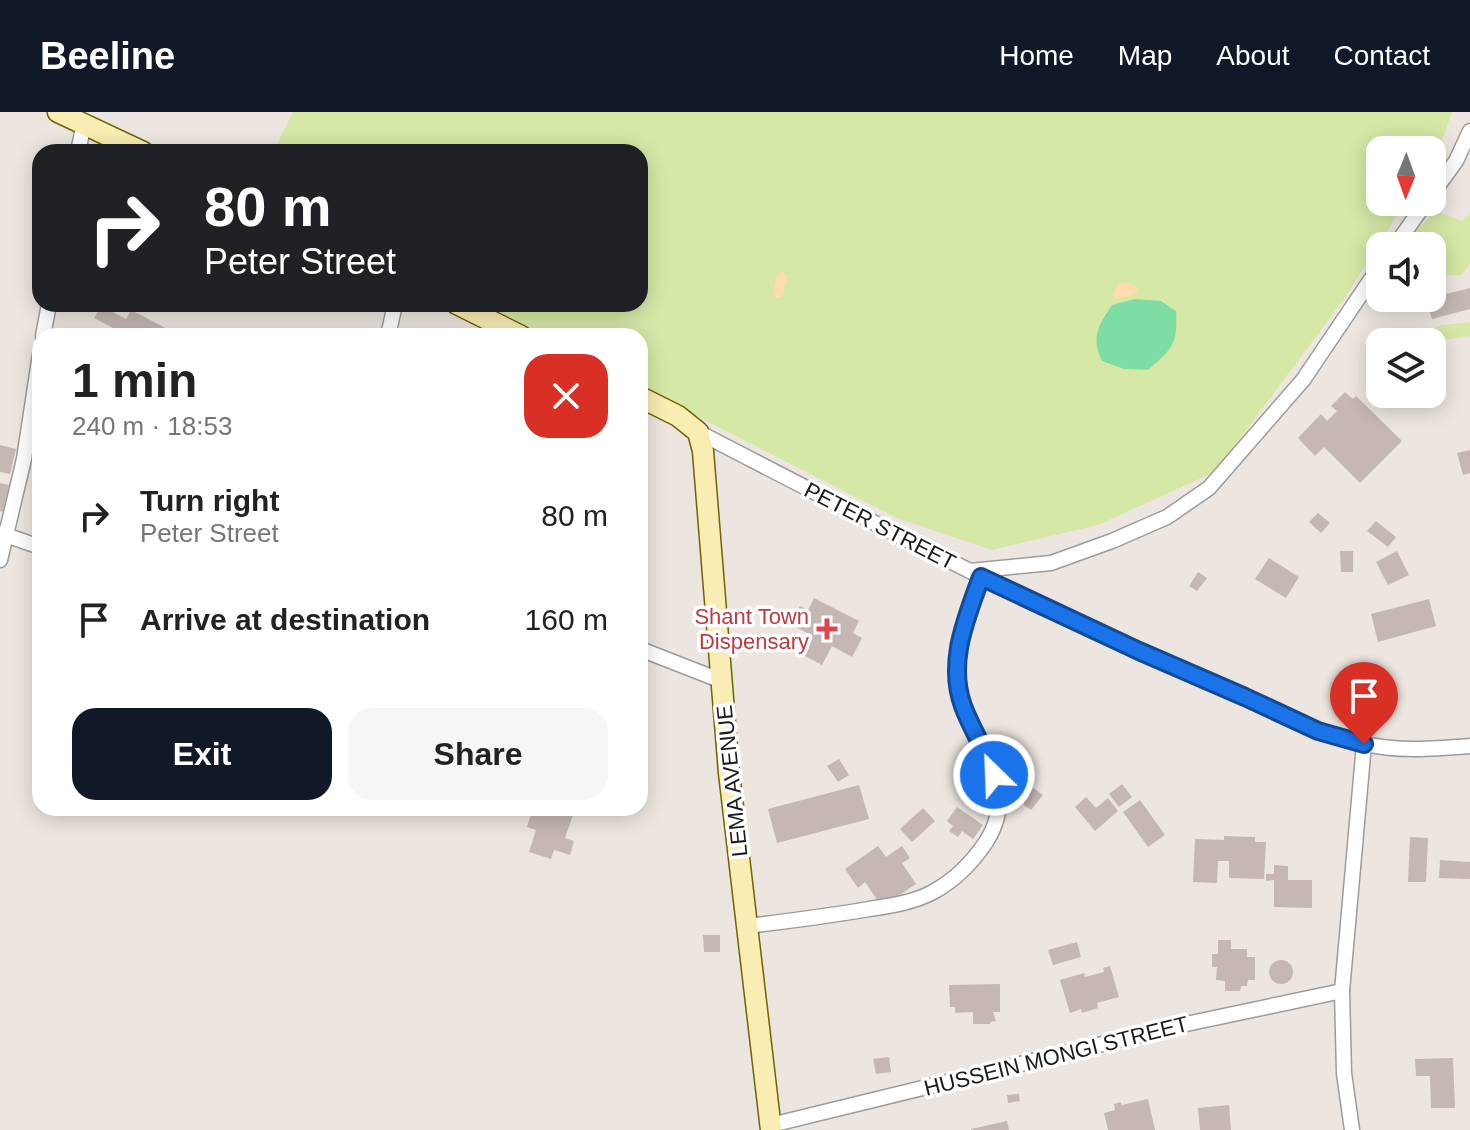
<!DOCTYPE html>
<meta charset="utf-8">
<style>
:root{--surface:#fff;--page:#f6f6f6;--text:#222;--muted:#767676;--accent:#111827}
body{margin:0;font-family:Arial,sans-serif;background:var(--page);color:var(--text);height:100vh;display:flex;flex-direction:column;font-size:30px;white-space:nowrap}
*{box-sizing:border-box;margin:0}
p{font-size:26px;color:var(--muted)}
.icon{flex:none;width:44px;height:44px;fill:none;stroke:currentColor;stroke-width:2;stroke-linecap:round;stroke-linejoin:round}
.map{position:relative;flex:1;overflow:hidden}
.sheet{position:absolute;left:32px;top:216px;width:616px;height:488px;display:flex;flex-direction:column;background:var(--surface);border-radius:24px;box-shadow:0 4px 20px #0003}
.sheet>*{flex:none}
.hud{position:absolute;left:32px;top:32px;width:616px;height:168px;border-radius:24px;box-shadow:0 4px 20px #0003;background:#202124;color:#fff;overflow:hidden}
.needle{width:52px;rotate:181deg}
.buttons{position:absolute;left:1366px;top:24px;display:grid;gap:16px}
.buttons a{display:grid;place-items:center;width:80px;height:80px;border-radius:16px;background:var(--surface);box-shadow:0 4px 20px #0003;font-size:40px}
.pin{position:absolute;display:grid;place-items:center;width:68px;height:68px;color:#fff;margin:-82px -34px;border-radius:50% 50% 50% 0;rotate:-45deg;box-shadow:0 0 8px #0007}
.pin .icon{rotate:45deg}
.me{position:absolute;width:88px;margin:-44px;rotate:336deg;stroke-linejoin:round;filter:drop-shadow(0 0 6px #0008)}
.turn{display:flex;align-items:center;gap:28px;height:168px;padding:0 40px;font-size:36px}
.turn .icon{width:104px;height:104px;stroke-width:2.5}
.turn b{display:block;font-size:56px;line-height:68px}
.round{display:grid;place-items:center;flex:none;width:84px;height:84px;border-radius:24px;background:var(--page)}
.overview{display:flex;align-items:center;justify-content:space-between;height:136px;padding:0 40px}
h1{font-size:48px;font-weight:700;line-height:60px}
.button{display:flex;gap:16px;margin-top:auto;padding:16px 40px}
.button a{flex:1;height:92px;border-radius:24px;background:var(--accent);color:#fff;font-size:32px;font-weight:700;line-height:92px;text-align:center}
.button a+a{background:var(--page);color:var(--text)}
ul{padding:0;list-style:none}
li{display:flex;align-items:center;gap:24px;height:104px;padding:0 40px}
li div{flex:1}
li b{display:block;font-size:30px}
li em{font-style:normal}
header{display:flex;align-items:center;gap:48px;box-sizing:border-box;height:112px;padding:0 40px;background:var(--accent);color:#fff}
header strong{font-size:38px}
nav{display:flex;gap:44px;margin-inline-start:auto;font-size:28px}
.map>svg:first-child{display:block}
.grass{fill:#d5e8a6}
.sand{fill:#fedcad}
.pitch{fill:#7edda3}
.building{fill:#c4b7b4}
.lines{fill:none;stroke-linecap:round;stroke-linejoin:round}
.minor-casing{stroke:#9c9c9c;stroke-width:17}
.secondary-casing{stroke:#6f6305;stroke-width:23}
.minor{stroke:#fff;stroke-width:14}
.secondary{stroke:#f9edb3;stroke-width:20}
.route-casing{stroke:#114b97;stroke-width:20}
.route{stroke:#1a73e8;stroke-width:14}
.health-dot{fill:#e0444e;stroke:#fff;stroke-width:3}
.labels{text-anchor:middle;dominant-baseline:central;stroke-width:7;stroke-linejoin:round;paint-order:stroke}
.street-label{font-size:22px;fill:#1b1b1b;stroke:#fff}
.health-label{font-size:22px;fill:#be3a42;stroke:#fff;text-anchor:end}
</style>
<header>
<strong>Beeline</strong>
<nav><a>Home</a><a>Map</a><a>About</a><a>Contact</a></nav>
</header>
<div class="map">
<svg width="1470" height="1018" viewBox="0 0 1470 1018">
<rect width="100%" height="100%" fill="#ede6e0"/>
<g class="grass">
<path d="M293 0H1452L1440 33 1432 46V38H1380V90H1405L1344 187 1215 360 1098 413 992 438 897 406 640 275V224H540L477 192H640V40H273Z"/>
<path d="M1435 100 1447 103 1462 109 1470 101V152L1461 163 1432 164V134H1408L1407 131 1420 115Z"/>
<path d="M1470 210V224L1431 230H1399L1442 213Z"/>
</g>
<g class="sand">
<path d="M781 160H784L788 164 781 185 776 186 773 182 777 162Z"/>
<path d="M1126 170 1134 174 1138 178 1135 182 1117 187 1113 184 1118 172Z"/>
</g>
<path class="pitch" d="M1135 187 1161 189 1176 199C1178 233 1172 237 1148 258L1124 257 1102 249C1091 225 1098 214 1112 193Z"/>
<g class="building">
<path d="M1470 176V197L1432 207 1426 187Z"/>
<path d="M101 194 126 207 131 198 181 224H142L133 220 131 224H128L94 206Z"/>
<path d="M1345 280 1353 287 1356 284 1402 329 1360 371 1324 335 1315 344 1298 326 1321 302 1327 309 1337 299 1331 294Z"/>
<path d="M0 333 16 337 10 362 0 360Z"/>
<path d="M1470 338V361L1463 363 1457 341Z"/>
<path d="M0 371 9 373 3 400 0 399Z"/>
<path d="M1318 401 1330 411 1321 421 1309 410Z"/>
<path d="M1376 409 1396 425 1388 435 1367 419Z"/>
<path d="M1340 439H1353V460H1341Z"/>
<path d="M1397 439 1409 463 1388 473 1376 450Z"/>
<path d="M1269 446 1299 465 1286 486 1255 467Z"/>
<path d="M1198 460 1207 466 1197 479 1189 474Z"/>
<path d="M814 486 859 509 853 521 862 526 852 545 832 534 822 553 799 541 809 522 790 512 800 494 808 498Z"/>
<path d="M1429 487 1436 514 1378 530 1371 502Z"/>
<path d="M839 647 849 663 838 670 827 654Z"/>
<path d="M1122 672 1132 685 1119 695 1109 682Z"/>
<path d="M859 673 869 707 777 731 768 697Z"/>
<path d="M1032 675 1043 683 1031 698 1020 690Z"/>
<path d="M1086 685 1096 696 1108 686 1118 699 1095 719 1075 695Z"/>
<path d="M1140 688 1165 723 1148 735 1123 700Z"/>
<path d="M957 695 983 713 973 727 962 719 958 725 949 719 953 714 947 709Z"/>
<path d="M533 696H562L574 700 565 726 574 729 570 743 554 738 551 747 529 740 536 718 527 715Z"/>
<path d="M923 696 935 709 912 730 900 717Z"/>
<path d="M1224 724 1255 725V730H1266L1264 767 1229 766V749H1218L1217 771 1193 770 1195 727 1224 728Z"/>
<path d="M1410 725 1428 726 1426 770H1408Z"/>
<path d="M878 734 886 745 902 734 910 746 902 751 916 772 882 795 865 770 858 776 845 757Z"/>
<path d="M1440 748 1470 750V767L1439 766Z"/>
<path d="M1274 753 1288 754V768H1312V796L1274 795V768L1266 769V762H1274Z"/>
<path d="M703 823H720V840H704Z"/>
<path d="M1218 828H1231V837H1247V845H1255V868H1248L1247 874H1241L1240 879H1225V869L1216 868 1217 855H1212V842H1218Z"/>
<path d="M1077 830 1081 845 1053 853 1048 838Z"/>
<circle cx="1281" cy="860" r="12"/>
<path d="M1110 854 1119 885 1097 891 1098 896 1082 901 1081 897 1070 901 1060 868 1084 861 1085 865 1104 860 1103 856Z"/>
<path d="M1000 872V900H993L996 909 990 910V912H973V900L955 901V895H950L949 873Z"/>
<path d="M889 945 891 960 876 962 873 947Z"/>
<path d="M1453 946 1455 996H1431L1430 964H1416L1415 947Z"/>
<path d="M1019 982 1020 989 1008 991 1007 983Z"/>
<path d="M1148 987 1155 1018H1108L1104 1001 1115 998 1114 992 1120 990 1122 993Z"/>
<path d="M1229 993 1231 1018H1200L1198 996Z"/>
<path d="M1007 1009 1009 1018H971V1017Z"/>
</g>
<g class="lines">
<defs>
<g id="minor">
<path d="M78 40 84 11"/>
<path d="M1432 82 1456 49 1470 19"/>
<path d="M1395 134 1426 90"/>
<path d="M43 224 49 192"/>
<path d="M388 224 395 192"/>
<path d="M698 320C863 405 1027 492 1199 565 1252 588 1304 618 1361 631 1396 640 1434 637 1470 634"/>
<path d="M0 421 40 435"/>
<path d="M0 448 24 347 40 242"/>
<path d="M970 459 1051 451 1112 429 1167 405 1209 376 1303 268 1380 154"/>
<path d="M640 537 722 569"/>
<path d="M748 814C789 809 829 804 869 797 890 794 915 790 933 780 955 768 972 751 986 730 995 716 1002 696 998 678 996 667 992 654 987 644 980 627 970 612 963 595 947 551 966 507 981 465"/>
<path d="M771 1013 1172 915 1342 879"/>
<path d="M1352 1018 1344 961 1342 879 1364 632"/>
</g>
<g id="secondary">
<path d="M58 0 143 40"/>
<path d="M457 192 521 224"/>
<path d="M640 285 678 304 698 320 703 339 729 661 771 1018"/>
</g>
</defs>
<use href="#minor" class="minor-casing"/>
<use href="#secondary" class="secondary-casing"/>
<use href="#minor" class="minor"/>
<use href="#secondary" class="secondary"/>
</g>
<g class="lines">
<defs>
<path id="route" d="M994 663C986 639 972 618 963 594 947 550 966 507 981 465L1139 539 1245 585 1318 619 1364 632"/>
</defs>
<use href="#route" class="route-casing"/>
<use href="#route" class="route"/>
</g>
<path class="health-dot" d="M823 505h8v8h8v8h-8v8h-8v-8h-8v-8h8z"/>
<g class="labels">
<g class="street-label">
<text transform="translate(880 414) rotate(27)">PETER STREET</text>
<text transform="translate(732 669) rotate(-96)">LEMA AVENUE</text>
<text transform="translate(1056 944) rotate(-14)">HUSSEIN MONGI STREET</text>
</g>
<g class="health-label">
<text x="809" y="504">Shant Town<tspan x="809" dy="25">Dispensary</tspan></text>
</g>
</g>
</svg>
<div class="buttons">
<a><svg class="needle" viewBox="-14 -14 28 28"><path d="M0-13l5 13h-10z" fill="#e53935"/><path d="M0 13l5-13h-10z" fill="#767676"/></svg></a>
<a><svg class="icon" aria-label="sound" viewBox="0 0 24 24"><path d="M4 9h4l5-4v14l-5-4H4zM17 9q2 3 0 6"/></svg></a>
<a><svg class="icon" aria-label="layers" viewBox="0 0 24 24"><path d="M12 4l9 5-9 5-9-5zM3 14l9 5 9-5"/></svg></a>
</div>
<div class="pin" style="left:1364px;top:632px;background:#d93025"><svg class="icon" aria-label="arrive" viewBox="0 0 24 24"><path d="M6 21V4h12l-3 4 3 4H6"/></svg></div>
<svg class="me" style="left:994px;top:663px" viewBox="-20 -20 40 40"><circle r="17" fill="#1a73e8" stroke="#fff" stroke-width="3"/><path d="M0-11L8 9 0 5-8 9z" fill="#fff"/></svg>
<div class="hud">
<div class="turn"><svg class="icon" aria-label="right" viewBox="0 0 24 24"><path d="M7 20v-9h11M14 6l5 5-5 5"/></svg><div><b>80 m</b>Peter Street</div></div>
</div>
<section class="sheet">
<div class="overview"><div><h1>1 min</h1><p>240 m · 18:53</p></div><a class="round" style="background:#d93025;color:#fff"><svg class="icon" aria-label="close" viewBox="0 0 24 24"><path d="M6 6l12 12M18 6L6 18"/></svg></a></div>
<ul>
<li><svg class="icon" aria-label="right" viewBox="0 0 24 24"><path d="M7 20v-9h11M14 6l5 5-5 5"/></svg><div><b>Turn right</b><p>Peter Street</p></div><em>80 m</em></li>
<li><svg class="icon" aria-label="arrive" viewBox="0 0 24 24"><path d="M6 21V4h12l-3 4 3 4H6"/></svg><div><b>Arrive at destination</b></div><em>160 m</em></li>
</ul>
<div class="button"><a>Exit</a><a>Share</a></div>
</section>
</div>
